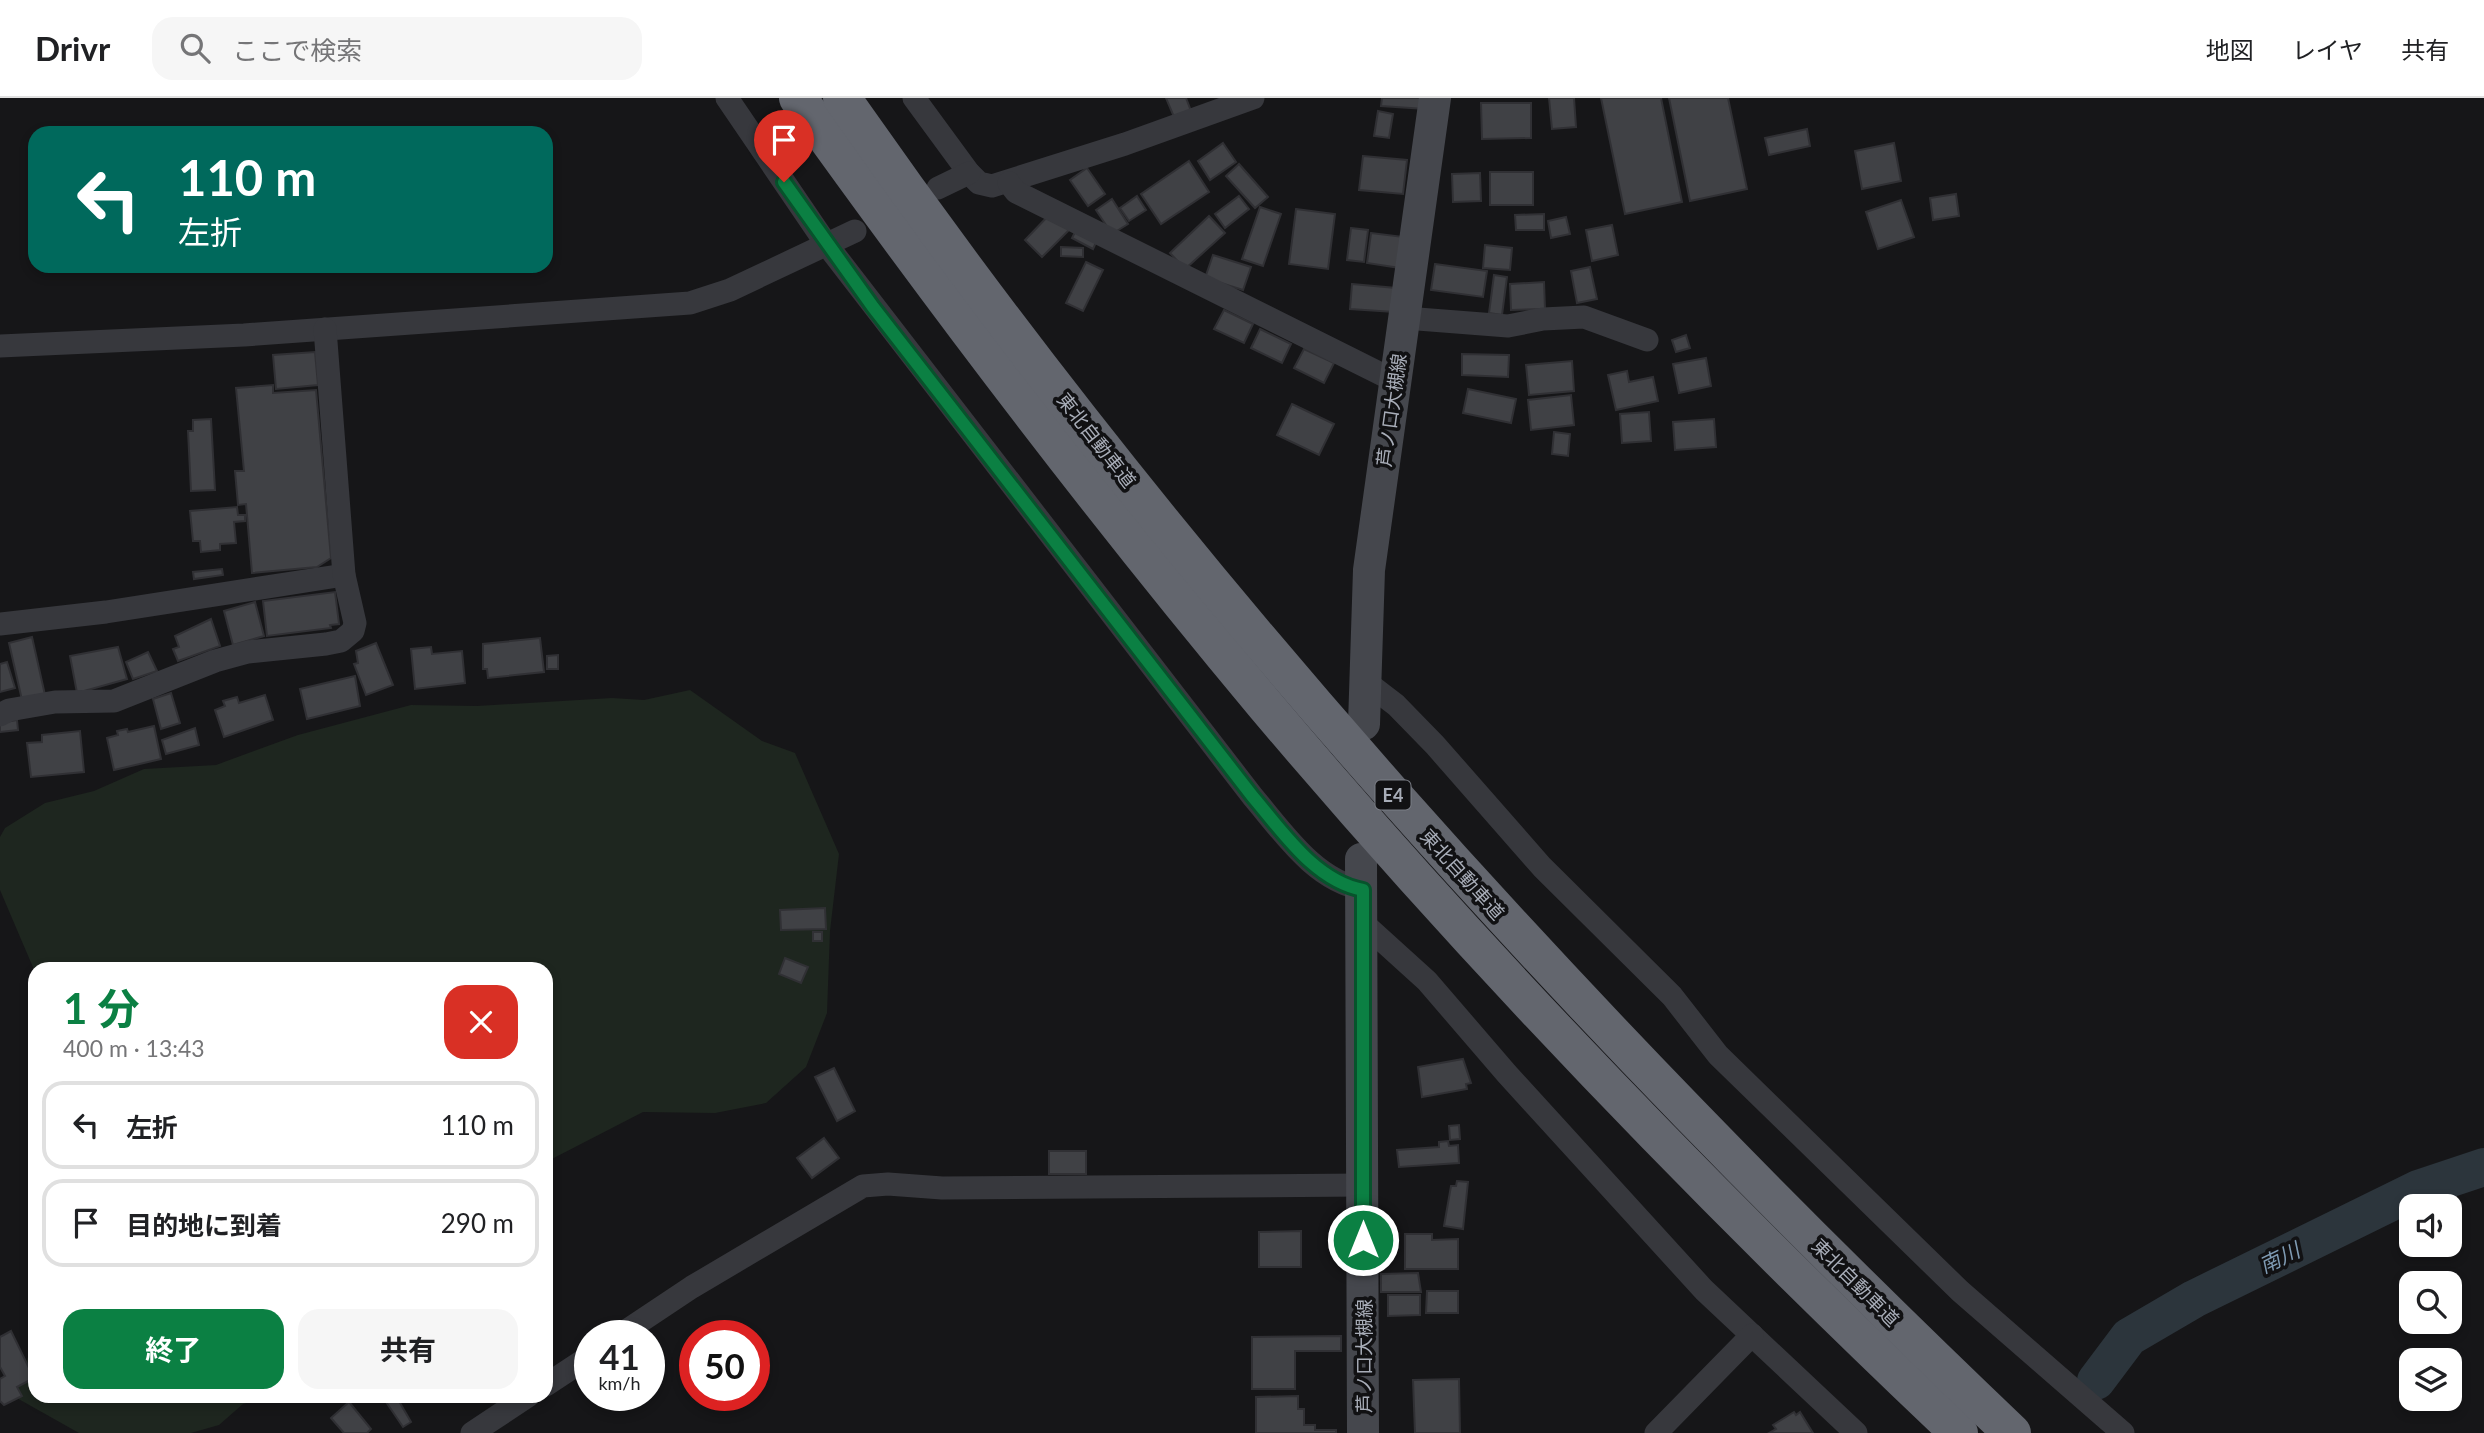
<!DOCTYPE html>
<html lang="ja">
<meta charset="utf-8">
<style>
:root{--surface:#fff;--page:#f6f6f6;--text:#202124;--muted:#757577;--line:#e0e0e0;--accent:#0b8043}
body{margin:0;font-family:Lato,"Noto Sans JP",sans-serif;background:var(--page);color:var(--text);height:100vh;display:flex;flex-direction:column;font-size:26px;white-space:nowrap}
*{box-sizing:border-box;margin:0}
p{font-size:23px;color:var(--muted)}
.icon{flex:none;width:38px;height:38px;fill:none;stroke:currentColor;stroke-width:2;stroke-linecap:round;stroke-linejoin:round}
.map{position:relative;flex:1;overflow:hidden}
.details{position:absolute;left:28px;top:864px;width:525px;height:441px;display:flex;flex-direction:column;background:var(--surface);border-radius:21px;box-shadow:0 4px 10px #0003}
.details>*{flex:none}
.guide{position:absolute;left:28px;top:28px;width:525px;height:147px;border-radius:21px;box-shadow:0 4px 10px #0003;background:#00695c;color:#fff;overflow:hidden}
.fabs{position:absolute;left:2399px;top:1096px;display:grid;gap:14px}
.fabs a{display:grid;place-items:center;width:63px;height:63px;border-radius:14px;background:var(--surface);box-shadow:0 4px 10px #0003;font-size:35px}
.speed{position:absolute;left:574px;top:1222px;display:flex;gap:14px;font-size:35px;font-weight:700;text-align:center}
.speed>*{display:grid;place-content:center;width:91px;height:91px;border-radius:50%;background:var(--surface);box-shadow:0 4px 10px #0003;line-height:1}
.speed small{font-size:18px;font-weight:400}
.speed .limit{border:10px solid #d22;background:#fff;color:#111}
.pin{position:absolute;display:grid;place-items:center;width:60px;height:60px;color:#fff;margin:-72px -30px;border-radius:50% 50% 50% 0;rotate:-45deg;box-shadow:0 0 7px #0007}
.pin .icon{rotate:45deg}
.me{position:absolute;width:77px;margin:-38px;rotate:0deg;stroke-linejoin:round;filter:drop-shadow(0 0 5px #0008)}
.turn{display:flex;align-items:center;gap:24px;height:147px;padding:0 35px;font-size:32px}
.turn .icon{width:91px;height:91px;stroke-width:2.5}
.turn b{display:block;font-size:49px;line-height:60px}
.round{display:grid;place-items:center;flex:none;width:74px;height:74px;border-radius:21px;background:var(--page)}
.head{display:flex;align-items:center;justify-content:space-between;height:119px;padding:0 35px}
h1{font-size:42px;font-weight:700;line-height:52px;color:var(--accent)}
.action{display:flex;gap:14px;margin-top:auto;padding:14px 35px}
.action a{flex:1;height:80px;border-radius:21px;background:var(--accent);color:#fff;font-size:28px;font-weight:700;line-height:80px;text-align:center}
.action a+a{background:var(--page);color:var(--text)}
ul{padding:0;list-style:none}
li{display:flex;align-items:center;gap:21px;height:88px;margin:0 14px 10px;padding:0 21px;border:4px solid var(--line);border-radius:21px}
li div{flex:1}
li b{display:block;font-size:26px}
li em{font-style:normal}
header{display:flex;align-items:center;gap:42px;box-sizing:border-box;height:98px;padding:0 35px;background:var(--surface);border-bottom:2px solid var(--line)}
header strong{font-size:33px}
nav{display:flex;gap:38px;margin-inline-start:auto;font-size:24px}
.search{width:490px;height:63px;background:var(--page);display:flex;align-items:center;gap:18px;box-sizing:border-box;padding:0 24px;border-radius:21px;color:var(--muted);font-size:26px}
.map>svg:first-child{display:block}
.green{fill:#1e261f}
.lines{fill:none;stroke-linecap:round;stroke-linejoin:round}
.river{stroke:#2c353c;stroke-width:38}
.building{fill:#404145;stroke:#303034;stroke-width:2}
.street{stroke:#37383d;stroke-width:23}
.secondary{stroke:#45474d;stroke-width:32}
.highway{stroke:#63666e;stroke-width:38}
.route-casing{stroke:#07532c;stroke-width:18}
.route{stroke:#0b8043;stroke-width:12}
.labels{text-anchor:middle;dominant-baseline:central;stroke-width:7;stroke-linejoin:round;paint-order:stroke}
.shield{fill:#111113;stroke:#7b7e86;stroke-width:2}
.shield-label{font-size:18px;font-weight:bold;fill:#a8adb8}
.street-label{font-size:19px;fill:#a8adb8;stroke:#111113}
.water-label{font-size:21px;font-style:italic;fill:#7f9bb3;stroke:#111113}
</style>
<header>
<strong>Drivr</strong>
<div class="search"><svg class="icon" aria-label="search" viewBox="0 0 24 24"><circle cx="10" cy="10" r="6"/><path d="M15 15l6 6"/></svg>ここで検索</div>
<nav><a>地図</a><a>レイヤ</a><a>共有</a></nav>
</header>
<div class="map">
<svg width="2484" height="1335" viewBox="0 0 2484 1335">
<rect width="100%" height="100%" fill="#161618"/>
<g class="green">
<path d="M690 592 762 643 795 655 839 756 830 833 827 915 806 969 766 1005 715 1015 643 1014 546 1064V872L35 874 0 792V739L5 730 45 705 94 693 144 671 216 667 298 637 411 607 477 608 612 600 644 602Z"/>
<path d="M35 1237V1298L268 1299 243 1306 219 1327 191 1335H79L15 1299Z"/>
</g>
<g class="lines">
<path class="river" d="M2096 1283 2129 1239 2194 1201 2418 1091 2484 1069"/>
</g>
<g class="building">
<path d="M1166 0H1186L1191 13 1174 19Z"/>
<path d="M1382 0H1426L1425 11 1381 8Z"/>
<path d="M1549 0H1574L1576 29 1552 31Z"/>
<path d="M1601 0H1661L1682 104 1625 116Z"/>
<path d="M1669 0H1728L1747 91 1690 103Z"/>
<path d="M1481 5H1531V40L1482 41Z"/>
<path d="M1378 13 1393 16 1389 40 1374 38Z"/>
<path d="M1807 31 1810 48 1769 57 1765 40Z"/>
<path d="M1223 45 1236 64 1210 82 1198 63Z"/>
<path d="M1894 45 1901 83 1862 91 1855 53Z"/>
<path d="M1363 58 1407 62 1403 96 1359 92Z"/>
<path d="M1189 63 1209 94 1161 126 1141 96Z"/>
<path d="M1239 66 1268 99 1255 110 1226 78Z"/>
<path d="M1087 70 1105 96 1088 108 1070 82Z"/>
<rect x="1490" y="74" width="43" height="33"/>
<path d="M1480 75 1481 103 1453 104 1452 76Z"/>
<path d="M1956 96 1959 118 1933 122 1930 100Z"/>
<path d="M1137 98 1146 112 1129 123 1120 110Z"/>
<path d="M1239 98 1249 111 1225 130 1215 116Z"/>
<path d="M1112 101 1128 126 1112 136 1096 112Z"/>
<path d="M1901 102 1914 139 1878 151 1866 114Z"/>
<path d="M1260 109 1281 116 1263 168 1242 161Z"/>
<path d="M1296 111 1335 116 1328 171 1289 166Z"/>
<path d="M1052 114 1070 131 1042 159 1025 142Z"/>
<path d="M1544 116V132H1516L1515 117Z"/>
<path d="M1209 118 1225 135 1185 171 1170 155Z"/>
<path d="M1566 119 1570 136 1551 140 1548 123Z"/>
<path d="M1612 127 1618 157 1592 163 1586 132Z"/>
<path d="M1077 130 1098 140 1093 151 1072 140Z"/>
<path d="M1351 130 1368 132 1364 164 1347 162Z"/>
<path d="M1371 135 1404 139 1400 170 1367 165Z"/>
<path d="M1485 147 1512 150 1510 172 1483 170Z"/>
<path d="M1061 149 1083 150V159L1061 158Z"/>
<path d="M1213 157 1251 169 1243 192 1205 180Z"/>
<path d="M1086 164 1103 172 1083 213 1066 205Z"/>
<path d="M1435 166 1487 173 1483 199 1431 192Z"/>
<path d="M1590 169 1597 201 1577 205 1571 173Z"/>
<path d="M1494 177 1507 179 1502 217 1489 215Z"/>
<path d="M1544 184 1545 211 1511 212 1510 186Z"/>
<path d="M1352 186 1396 190 1394 214 1350 211Z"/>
<path d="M1224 212 1253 226 1244 245 1214 231Z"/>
<path d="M1260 231 1291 246 1282 265 1251 250Z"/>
<path d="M1686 237 1690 250 1676 254 1672 242Z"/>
<path d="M1304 251 1334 265 1324 285 1294 270Z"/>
<path d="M315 254 318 287 276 291 273 257Z"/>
<path d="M1462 256 1509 257 1508 279 1462 277Z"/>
<path d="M1706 260 1711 288 1679 295 1673 266Z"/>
<path d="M1572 263 1574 293 1529 297 1526 267Z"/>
<path d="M1627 273 1629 284 1653 279 1658 303 1616 312 1608 277Z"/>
<path d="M273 287V295L316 292 331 460 317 469 252 475 246 406 238 407 235 373H244L236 290Z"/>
<path d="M1468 291 1516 301 1511 325 1463 315Z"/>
<path d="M1571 297 1574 327 1531 332 1528 302Z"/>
<path d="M1292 306 1334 326 1319 357 1277 337Z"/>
<path d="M1649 314 1651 343 1622 345 1620 316Z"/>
<path d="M211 321 215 392 191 393 188 333H193V322Z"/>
<path d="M1714 321 1716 349 1675 352 1673 324Z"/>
<path d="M1554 334 1570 336 1568 358 1552 356Z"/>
<path d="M237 409 238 417H245V423L234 424 236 445 220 446V452L201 454 200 443H193L190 413Z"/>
<path d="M222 471 223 477 194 481 193 474Z"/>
<path d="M335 494 339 526 330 527 331 530 267 538 263 503Z"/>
<path d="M255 504 264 538 233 547 224 513Z"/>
<path d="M211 521 220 548 178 563 173 551 179 549 175 538Z"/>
<path d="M32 539 45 597 22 602 9 545Z"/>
<path d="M540 540 544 574 488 580 487 571H483V546Z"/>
<path d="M376 545 393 587 366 597 354 566 358 565 356 553Z"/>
<path d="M118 549 127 581 77 595 70 558Z"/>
<path d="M431 549 432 556 462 553 465 585 415 591 411 551Z"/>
<path d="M148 554 157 573 133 581 126 564Z"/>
<path d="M558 557V571H547V558Z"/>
<path d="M7 564 15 590 0 594V566Z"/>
<path d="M355 578 360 608 307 621 300 591Z"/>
<path d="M171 595 180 625 161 631 153 601Z"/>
<path d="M265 597 273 622 224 639 215 612 225 608 223 603 237 599 239 605Z"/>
<path d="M17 622 18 632 0 634V625Z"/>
<path d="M154 628 161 661 114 672 107 640 118 637 117 633 127 631 128 634Z"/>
<path d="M195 630 199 647 166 656 162 642Z"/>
<path d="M80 633 84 674 31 679 27 645 42 644V637Z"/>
<path d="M825 810 826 831 781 832 780 812Z"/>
<rect x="813" y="834" width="9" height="9"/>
<path d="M785 860 808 869 801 885 779 876Z"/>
<path d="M1463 961 1471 985 1466 986 1467 991 1422 999 1418 969Z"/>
<path d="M834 970 855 1013 837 1023 815 979Z"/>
<path d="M1459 1027 1460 1041 1450 1042 1449 1028Z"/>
<path d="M824 1040 839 1060 812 1080 797 1060Z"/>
<path d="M1448 1043 1449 1048 1458 1047 1459 1065 1399 1069 1397 1052 1439 1049V1044Z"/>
<rect x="1049" y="1053" width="37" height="23"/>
<path d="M1457 1083 1468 1084 1463 1131 1444 1128 1451 1088H1456Z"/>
<path d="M1301 1133V1169H1259V1134Z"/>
<path d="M1405 1136H1432V1142L1458 1141V1171H1405Z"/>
<path d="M1418 1175 1421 1194H1381V1176Z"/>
<path d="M1427 1193H1458V1215H1426Z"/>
<path d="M1388 1197H1420V1217L1388 1218Z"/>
<path d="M11 1233 34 1280 17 1289 22 1298 4 1307 0 1303V1281L5 1278 0 1269V1239Z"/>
<path d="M1341 1238V1253H1295V1291H1252V1239Z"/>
<path d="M1459 1281 1460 1335H1415L1413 1282Z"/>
<path d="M382 1298H396L411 1324 403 1329Z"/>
<path d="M1298 1298V1311H1304V1327H1315V1332H1336V1335H1256V1299Z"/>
<path d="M349 1304 371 1331 367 1335H344L331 1320Z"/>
<path d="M1794 1314 1796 1317 1800 1314 1813 1335H1769L1776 1331 1773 1327Z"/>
</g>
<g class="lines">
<g class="street">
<path d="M727 0 827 147 1253 699C1283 734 1315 783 1363 791"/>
<path d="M914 0 969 75 979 85 992 88 1125 46 1253 0"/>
<path d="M1009 85 1016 94 1395 283"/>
<path d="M938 90 969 75"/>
<path d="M1405 220 1508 228 1543 221 1584 219 1647 242"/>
<path d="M0 248 244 237 690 205 730 192 855 133"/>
<path d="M0 526 106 514 344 477"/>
<path d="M1366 584 1396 607 1435 647 1542 769 1672 898 1718 957 1960 1193 2123 1335"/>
<path d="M0 617 9 612 55 604 114 603 215 563 248 554 326 546 341 543 353 533 355 525 344 477 325 231"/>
<path d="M1363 825 1427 883 1507 976 1704 1192 1856 1335"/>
<path d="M620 1237 692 1189 863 1088 888 1086 942 1090 1363 1087"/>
<path d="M546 1287 590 1258"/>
<path d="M472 1335 528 1298"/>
<path d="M1656 1335 1752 1237"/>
</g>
<g class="secondary">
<path d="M1364 626 1369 472 1435 0"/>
<path d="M1361 761 1363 1335"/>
</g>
<g class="highway">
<path d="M798 0C947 208 1101 411 1265 607 1481 863 1716 1105 1959 1335"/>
<path d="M842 0C1181 487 1583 926 2012 1335"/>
</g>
</g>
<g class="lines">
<defs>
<path id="route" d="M784 84 873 209 1253 699C1283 734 1315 783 1363 792V1142"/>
</defs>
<use href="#route" class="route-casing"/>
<use href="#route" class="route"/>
</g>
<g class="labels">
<rect class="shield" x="1375.5" y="682.5" width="35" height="29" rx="5"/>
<g class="shield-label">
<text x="1393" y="697">E4</text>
</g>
<g class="street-label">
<text transform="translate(1391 312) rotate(-82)">芦ノ口大槻線</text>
<text transform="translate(1097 342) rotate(52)">東北自動車道</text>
<text transform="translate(1463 776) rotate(48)">東北自動車道</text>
<text transform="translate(1856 1184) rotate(45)">東北自動車道</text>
<text transform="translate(1363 1258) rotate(-90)">芦ノ口大槻線</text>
</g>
<g class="water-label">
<text transform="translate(2279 1159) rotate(-26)">南川</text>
</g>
</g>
</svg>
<div class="fabs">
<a><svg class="icon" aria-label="sound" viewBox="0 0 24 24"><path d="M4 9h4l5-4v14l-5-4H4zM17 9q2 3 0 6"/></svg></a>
<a><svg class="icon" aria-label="search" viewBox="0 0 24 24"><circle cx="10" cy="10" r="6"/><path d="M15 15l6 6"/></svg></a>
<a><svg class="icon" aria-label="layers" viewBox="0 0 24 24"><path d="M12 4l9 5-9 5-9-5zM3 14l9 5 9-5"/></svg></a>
</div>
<div class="speed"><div>41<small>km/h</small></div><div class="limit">50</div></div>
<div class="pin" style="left:784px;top:84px;background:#d93025"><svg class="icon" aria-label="arrive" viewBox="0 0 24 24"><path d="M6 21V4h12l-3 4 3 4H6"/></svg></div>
<svg class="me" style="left:1363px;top:1142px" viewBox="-20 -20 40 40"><circle r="17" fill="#0b8043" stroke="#fff" stroke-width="3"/><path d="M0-11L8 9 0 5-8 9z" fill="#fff"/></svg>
<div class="guide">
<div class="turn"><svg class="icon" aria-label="left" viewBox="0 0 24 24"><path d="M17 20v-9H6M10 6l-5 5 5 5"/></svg><div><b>110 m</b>左折</div></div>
</div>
<section class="details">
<div class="head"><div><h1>1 分</h1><p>400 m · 13:43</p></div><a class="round" style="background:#d93025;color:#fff"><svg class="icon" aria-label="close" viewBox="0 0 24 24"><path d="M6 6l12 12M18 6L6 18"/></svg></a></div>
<ul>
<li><svg class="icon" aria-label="left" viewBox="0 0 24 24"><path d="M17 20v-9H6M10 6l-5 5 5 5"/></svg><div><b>左折</b></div><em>110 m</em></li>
<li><svg class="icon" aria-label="arrive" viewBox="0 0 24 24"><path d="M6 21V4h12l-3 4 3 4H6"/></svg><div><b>目的地に到着</b></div><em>290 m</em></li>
</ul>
<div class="action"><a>終了</a><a>共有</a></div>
</section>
</div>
